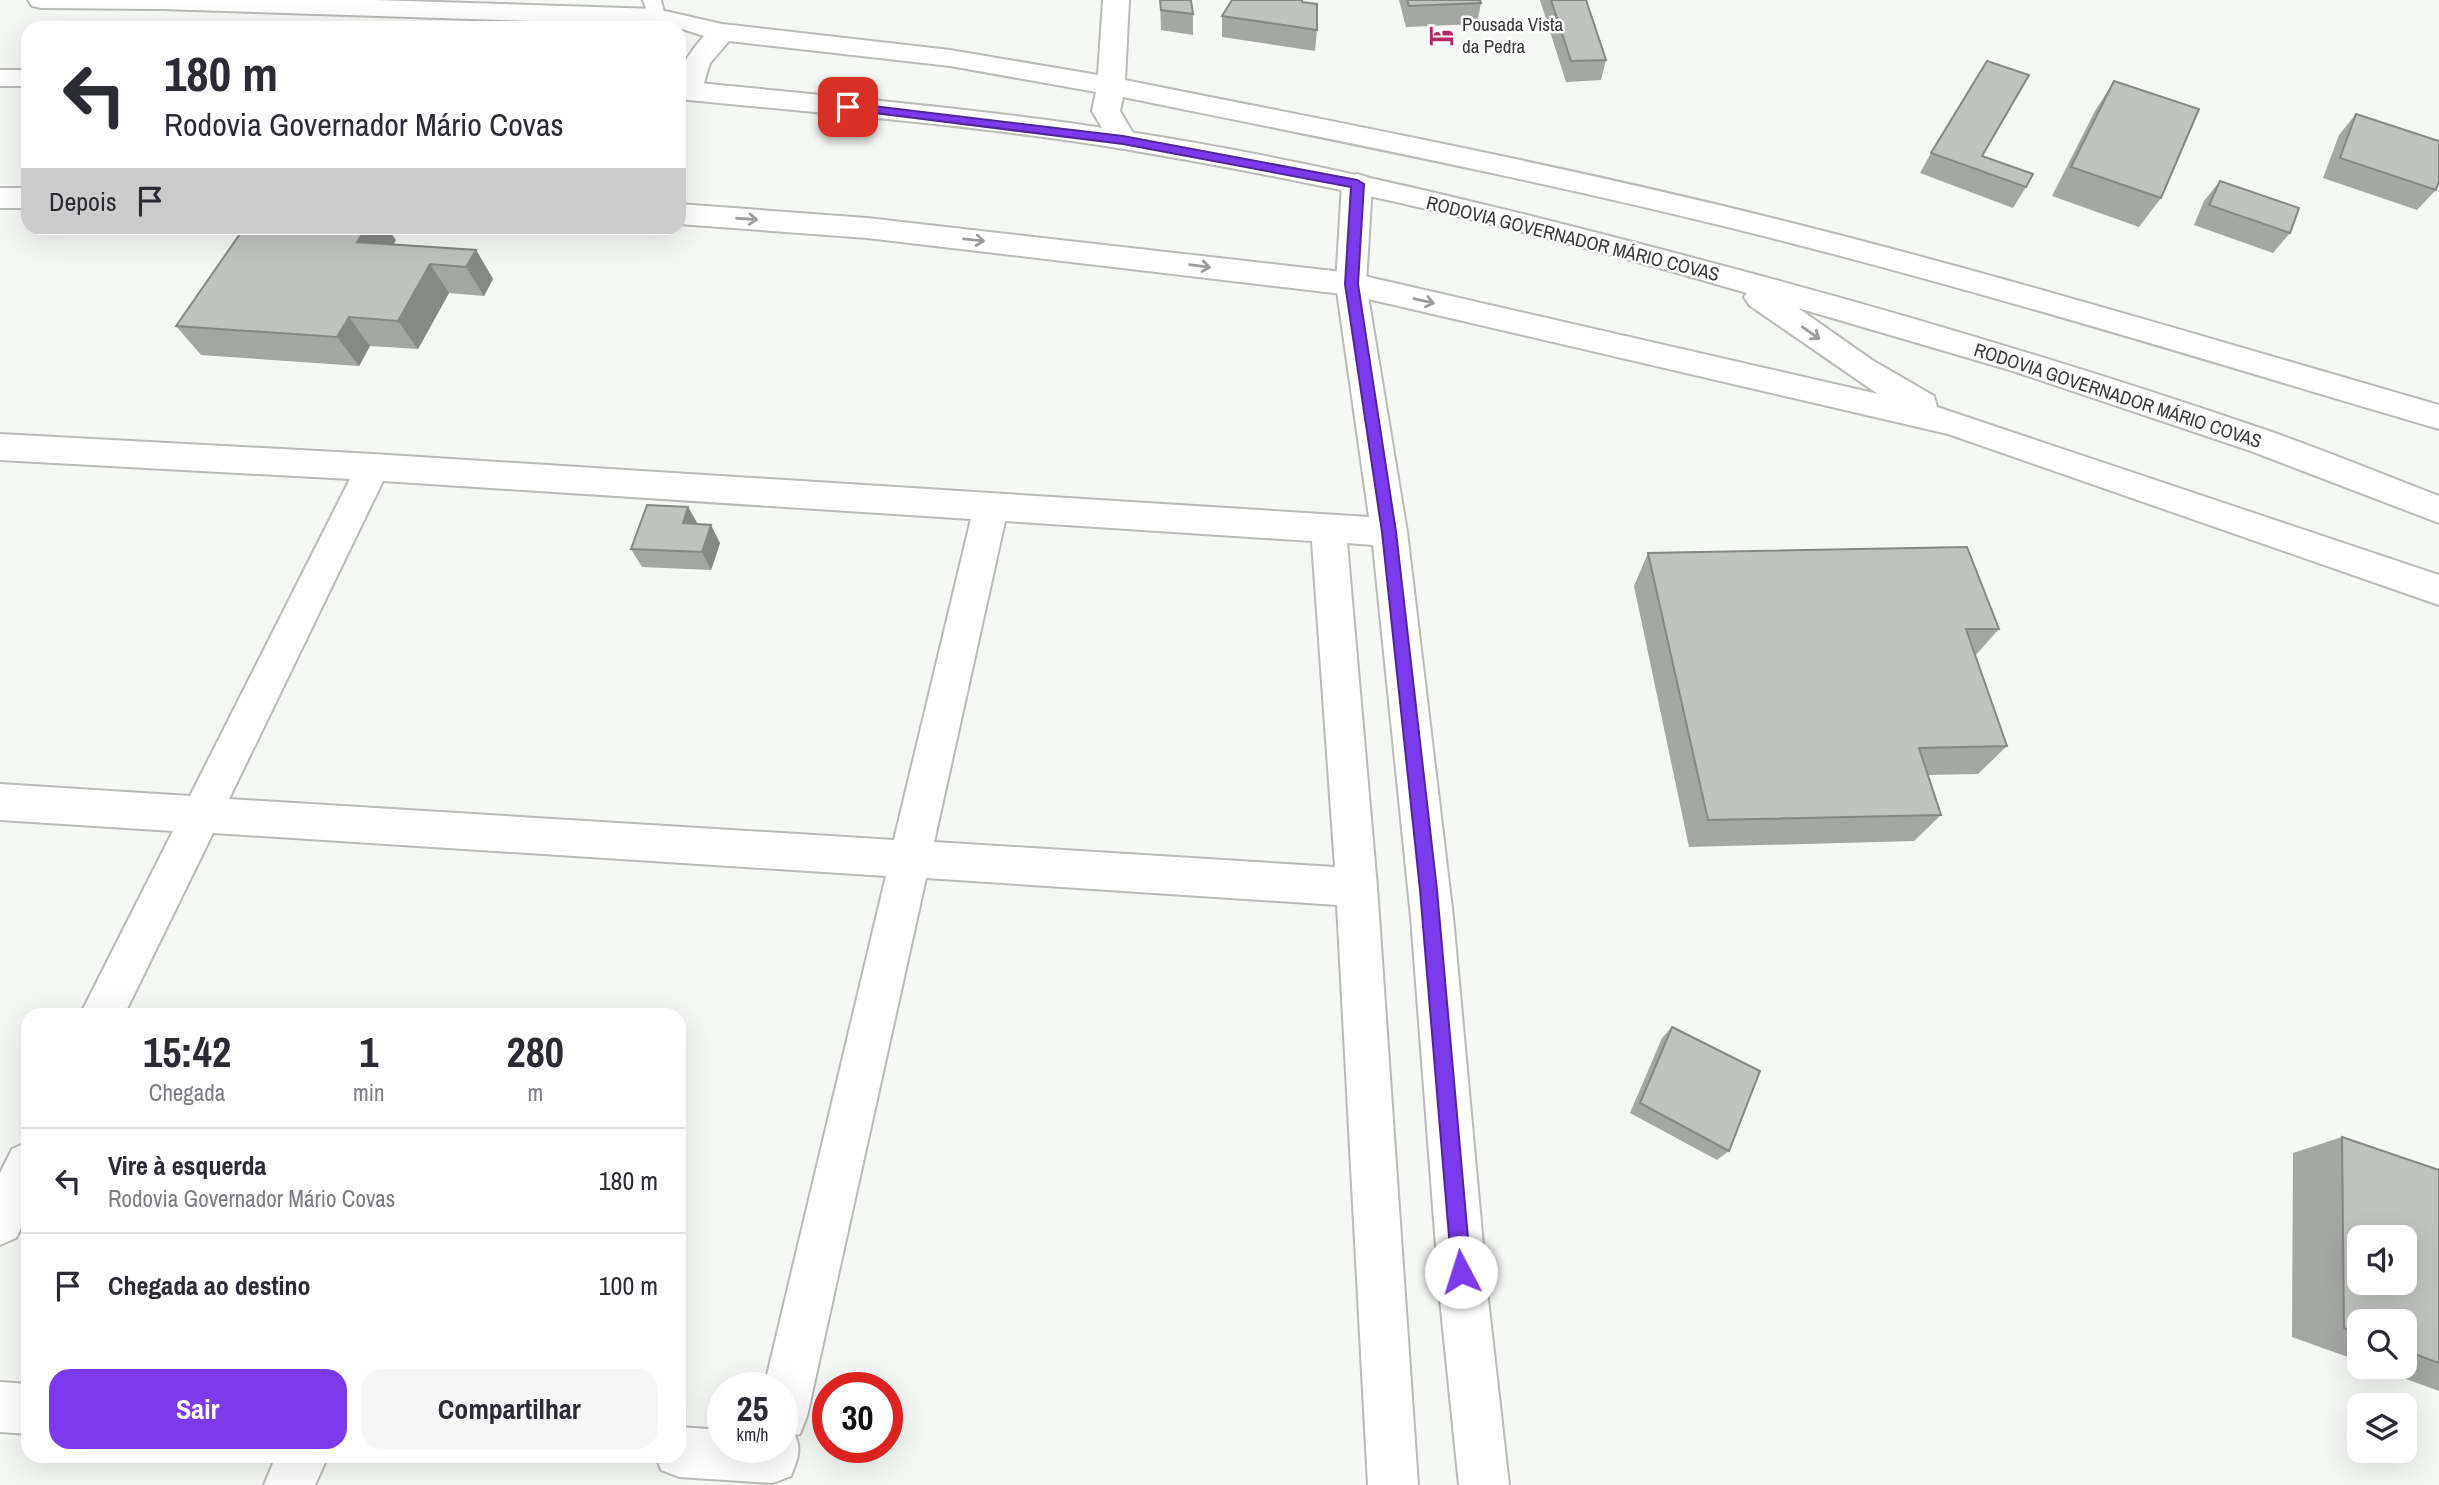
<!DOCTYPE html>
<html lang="pt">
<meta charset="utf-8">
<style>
:root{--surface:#fff;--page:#f7f7f7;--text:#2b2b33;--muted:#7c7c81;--line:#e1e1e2;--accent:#7c3aed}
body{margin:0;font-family:"Archivo Narrow",sans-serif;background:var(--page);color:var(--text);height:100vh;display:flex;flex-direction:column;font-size:26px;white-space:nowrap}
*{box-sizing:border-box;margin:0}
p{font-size:23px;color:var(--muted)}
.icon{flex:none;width:38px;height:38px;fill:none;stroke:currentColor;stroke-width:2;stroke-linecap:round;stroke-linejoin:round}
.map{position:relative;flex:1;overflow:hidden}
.drawer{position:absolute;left:21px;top:1008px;width:665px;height:455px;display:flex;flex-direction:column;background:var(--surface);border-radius:21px;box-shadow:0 7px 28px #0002}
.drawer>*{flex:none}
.banner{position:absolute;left:21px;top:21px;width:665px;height:214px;border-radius:21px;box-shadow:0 7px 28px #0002;background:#fff;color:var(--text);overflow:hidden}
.tools{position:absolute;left:2347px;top:1225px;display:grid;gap:14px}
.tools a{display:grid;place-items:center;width:70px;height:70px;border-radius:14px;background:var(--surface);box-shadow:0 7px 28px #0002;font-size:35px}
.speed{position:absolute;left:707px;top:1372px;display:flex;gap:14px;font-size:35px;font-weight:700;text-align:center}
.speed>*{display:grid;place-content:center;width:91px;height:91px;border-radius:50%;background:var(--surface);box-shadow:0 7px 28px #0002;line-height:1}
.speed small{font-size:18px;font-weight:400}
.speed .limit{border:10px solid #d22;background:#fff;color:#111}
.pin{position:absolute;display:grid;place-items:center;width:60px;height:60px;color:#fff;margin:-30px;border-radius:14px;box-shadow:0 4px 10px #0006}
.me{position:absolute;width:77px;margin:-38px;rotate:355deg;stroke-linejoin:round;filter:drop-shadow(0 0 5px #0008)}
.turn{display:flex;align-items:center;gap:24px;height:147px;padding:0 28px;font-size:32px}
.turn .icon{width:91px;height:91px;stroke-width:2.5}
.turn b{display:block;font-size:49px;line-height:60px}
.then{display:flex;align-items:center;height:66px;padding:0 28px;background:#0003;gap:14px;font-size:26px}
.eta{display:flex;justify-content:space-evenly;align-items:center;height:119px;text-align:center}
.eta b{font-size:42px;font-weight:700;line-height:49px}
.cta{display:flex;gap:14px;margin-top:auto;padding:14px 28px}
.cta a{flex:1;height:80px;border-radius:21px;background:var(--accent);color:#fff;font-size:28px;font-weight:700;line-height:80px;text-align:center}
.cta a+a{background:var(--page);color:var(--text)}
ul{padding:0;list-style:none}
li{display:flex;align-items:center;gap:21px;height:105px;padding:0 28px;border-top:2px solid var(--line)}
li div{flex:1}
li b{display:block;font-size:26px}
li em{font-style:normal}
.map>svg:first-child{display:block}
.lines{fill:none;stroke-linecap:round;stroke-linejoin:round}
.lane-casing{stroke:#b9bbb7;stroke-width:4}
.street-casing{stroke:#b9bbb7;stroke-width:4}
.highway-casing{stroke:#b9bbb7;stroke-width:4}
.lane{fill:#fff;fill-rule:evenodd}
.street{fill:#fff;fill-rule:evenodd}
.highway{fill:#fff;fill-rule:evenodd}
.wall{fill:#a4a7a3}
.shaded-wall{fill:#868885}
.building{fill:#bfc2be;stroke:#868885;stroke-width:2;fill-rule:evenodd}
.oneway{stroke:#9c9c9c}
.route{fill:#7c3aed;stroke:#51269a;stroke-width:2}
.labels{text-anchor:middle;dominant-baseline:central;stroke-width:5;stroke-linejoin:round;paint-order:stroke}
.far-poi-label{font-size:19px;fill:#393a38;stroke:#fff;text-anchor:start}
.far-street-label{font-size:19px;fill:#393a38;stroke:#fff}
</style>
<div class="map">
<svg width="2439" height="1485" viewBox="0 0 2439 1485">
<rect width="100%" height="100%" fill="#f5f8f4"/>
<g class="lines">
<defs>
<path id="lane" d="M643 0H661L665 17 662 21H650Z"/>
<g id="street">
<path d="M28 0H375L656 9 722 24 950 50 1098 75 1103 0H1129L1125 80C1345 124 1566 166 1784 221 2004 276 2221 342 2439 405V429C2221 365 2003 297 1783 241 1564 185 1344 142 1123 97L1120 111 1137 140 1133 146 1123 149 1113 146 1092 111 1096 92 950 66 729 41 710 63 700 96 690 99 679 94C679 68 687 55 704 36L679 28 656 25 162 9 41 8 32 6Z"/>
<path d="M1357 174 1367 177 1372 184 1366 284 1407 532 1453 917 1488 1299 1509 1485H1459L1440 1299 1411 917 1373 545 1347 543 1377 887 1418 1485H1368L1337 905 926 878 807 1416 800 1434 795 1435C802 1451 797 1460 791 1476L773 1483 679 1477 661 1470 656 1456H679V1427L723 1430V1447H782V1388H764L886 876 213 833 124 1015H80L173 831 0 820V784L190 796 350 479 0 460V434L373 454 1369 517 1336 284 1342 184 1347 177ZM383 481 971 519 894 840 229 799ZM1005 521 1312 541 1335 867 934 842Z"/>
<path d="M28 1142V1214L16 1238 0 1245V1173L12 1149Z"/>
<path d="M0 1382 28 1384V1434L0 1432Z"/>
<path d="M276 1456H328L315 1485H264Z"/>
</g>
<g id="highway">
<rect x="0" y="70" width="28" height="16"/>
<path d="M679 81C827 96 976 108 1123 131 1300 158 1475 201 1648 246 1857 300 2065 361 2269 431 2326 451 2382 474 2439 496V523L2248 450 2013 371 1798 308 1872 360 1934 396 1937 407 2439 575V605L1948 434 1351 295 867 238 679 224V204L867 218 1351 273 1878 394 1749 305 1744 297 1747 293C1543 233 1334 184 1124 149 977 125 827 114 679 99Z"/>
<rect x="0" y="188" width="28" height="20"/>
</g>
</defs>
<use href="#lane" class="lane-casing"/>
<use href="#street" class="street-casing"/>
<use href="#highway" class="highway-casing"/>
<use href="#lane" class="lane"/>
<use href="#street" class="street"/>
<use href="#highway" class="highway"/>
</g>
<g class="wall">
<path d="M1160 0 1193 14V35L1161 30Z"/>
<path d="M1399 0H1480L1481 3 1477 24 1406 27Z"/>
<path d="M1540 0H1586L1606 60 1601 80 1566 82Z"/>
<path d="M1222 16 1317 30 1315 51 1222 37Z"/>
<path d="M2114 81 2161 198 2139 227 2052 196 2095 111Z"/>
<path d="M2356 114 2436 190 2417 210 2323 178 2339 135Z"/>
<path d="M1931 153 1983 156 2026 187 2013 208 1920 173Z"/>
<path d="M2220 181 2290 233 2273 253 2194 225 2204 201Z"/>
<path d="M396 240 393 244 476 250 493 279 484 296 449 293 418 349 370 346 359 366 201 355 176 326Z"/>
<path d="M688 507 698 524 720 543 711 570 642 567 631 549Z"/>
<path d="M1648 553 1999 629 1975 656 2007 746 1978 774 1928 775 1941 815 1914 841 1689 847 1634 586Z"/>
<path d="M1672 1027 1729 1151 1717 1160 1630 1113 1662 1038Z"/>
<path d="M2342 1137 2439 1170V1391L2373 1367H2404V1321H2359V1361L2292 1337 2293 1153Z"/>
</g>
<g class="shaded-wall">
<path d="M366 228H387L396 240 377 271 357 242Z"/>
<path d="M476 250 493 279 484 296 466 267Z"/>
<path d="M430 264 449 293 418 349 398 321Z"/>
<path d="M349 317 370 346 359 366 337 337Z"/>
<path d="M688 507 698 525 683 523Z"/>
<path d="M711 525 720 543 711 570 702 552Z"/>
</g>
<g class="building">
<path d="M1160 0H1191L1193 14 1161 10Z"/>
<path d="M1232 0H1302V2L1317 4V30L1222 16Z"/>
<path d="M1407 0H1480L1481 3 1409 6Z"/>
<path d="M1551 0H1586L1606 60 1571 61Z"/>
<path d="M1987 61 2029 75 1982 156 2033 174 2026 187 1931 153Z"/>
<path d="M2114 81 2199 109 2161 198 2071 167Z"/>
<path d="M2356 114 2439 141V181L2436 190 2340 158Z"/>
<path d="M2220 181 2299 208 2290 233 2209 205Z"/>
<path d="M244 228H366L357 242 476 250 466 267 430 264 398 321 349 317 337 337 176 326Z"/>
<path d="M647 505 688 507 683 523 711 525 702 552 631 549Z"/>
<path d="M1967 547 1999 629H1966L2007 746 1919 748 1941 815 1708 820 1648 553Z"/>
<path d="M1672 1027 1760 1071 1729 1151 1640 1103Z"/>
<path d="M2342 1137 2439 1170V1363L2404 1350V1321H2359V1334L2344 1328ZM2359 1237H2404V1283H2359Z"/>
</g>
<defs><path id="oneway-shaft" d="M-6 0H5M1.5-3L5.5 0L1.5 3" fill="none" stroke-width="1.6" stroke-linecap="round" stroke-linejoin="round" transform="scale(1.75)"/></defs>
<g class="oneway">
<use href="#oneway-shaft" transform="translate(747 219) rotate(4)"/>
<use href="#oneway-shaft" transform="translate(974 240) rotate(6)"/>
<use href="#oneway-shaft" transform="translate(1200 266) rotate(7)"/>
<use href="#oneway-shaft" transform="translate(1424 301) rotate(13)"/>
<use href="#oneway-shaft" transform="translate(1811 333) rotate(35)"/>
</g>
<path class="route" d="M848 103 1123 136 1357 180 1364 184 1358 284 1396 532 1437 890 1471 1272 1468 1279 1461 1282 1455 1279 1452 1272 1420 890 1382 532 1345 284 1351 187 1123 144 843 109 842 107Z"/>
<defs>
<symbol id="hotel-bare" viewBox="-9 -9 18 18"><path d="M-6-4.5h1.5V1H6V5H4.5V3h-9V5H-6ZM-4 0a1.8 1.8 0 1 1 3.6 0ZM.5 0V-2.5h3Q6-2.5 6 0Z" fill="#b32968" stroke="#fff" stroke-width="2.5" paint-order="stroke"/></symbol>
</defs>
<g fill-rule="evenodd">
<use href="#hotel-bare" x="1424" y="18" width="35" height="35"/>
</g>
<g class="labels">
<g class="far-poi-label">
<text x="1462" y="24">Pousada Vista<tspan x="1462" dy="22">da Pedra</tspan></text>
</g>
<g class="far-street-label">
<text transform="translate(1573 238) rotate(14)">RODOVIA GOVERNADOR MÁRIO COVAS</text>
<text transform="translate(2118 395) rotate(18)">RODOVIA GOVERNADOR MÁRIO COVAS</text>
</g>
</g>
</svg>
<div class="tools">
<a><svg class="icon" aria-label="sound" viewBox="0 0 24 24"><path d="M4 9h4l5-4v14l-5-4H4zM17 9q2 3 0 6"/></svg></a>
<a><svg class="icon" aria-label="search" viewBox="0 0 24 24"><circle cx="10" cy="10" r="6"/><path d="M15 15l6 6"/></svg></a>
<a><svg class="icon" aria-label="layers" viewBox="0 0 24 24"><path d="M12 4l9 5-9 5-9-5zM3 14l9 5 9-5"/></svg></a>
</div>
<div class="speed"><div>25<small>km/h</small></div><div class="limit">30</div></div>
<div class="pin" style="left:848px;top:107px;background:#d93025"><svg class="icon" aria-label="arrive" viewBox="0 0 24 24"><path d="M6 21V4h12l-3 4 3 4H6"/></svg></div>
<svg class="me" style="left:1461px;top:1272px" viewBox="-20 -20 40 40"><circle r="19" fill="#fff"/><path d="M0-13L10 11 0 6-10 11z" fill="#7c3aed"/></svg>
<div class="banner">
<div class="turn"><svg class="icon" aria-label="left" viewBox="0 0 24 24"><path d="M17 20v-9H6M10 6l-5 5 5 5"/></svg><div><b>180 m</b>Rodovia Governador Mário Covas</div></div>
<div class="then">Depois<svg class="icon" aria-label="arrive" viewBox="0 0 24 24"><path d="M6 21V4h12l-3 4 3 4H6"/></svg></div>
</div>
<section class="drawer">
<div class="eta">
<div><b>15:42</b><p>Chegada</p></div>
<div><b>1</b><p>min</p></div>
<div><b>280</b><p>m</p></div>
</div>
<ul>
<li><svg class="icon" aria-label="left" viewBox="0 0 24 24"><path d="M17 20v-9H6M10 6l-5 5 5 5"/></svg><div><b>Vire à esquerda</b><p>Rodovia Governador Mário Covas</p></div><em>180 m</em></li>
<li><svg class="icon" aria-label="arrive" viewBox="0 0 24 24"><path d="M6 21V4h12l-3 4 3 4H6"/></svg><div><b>Chegada ao destino</b></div><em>100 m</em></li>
</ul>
<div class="cta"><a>Sair</a><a>Compartilhar</a></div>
</section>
</div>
